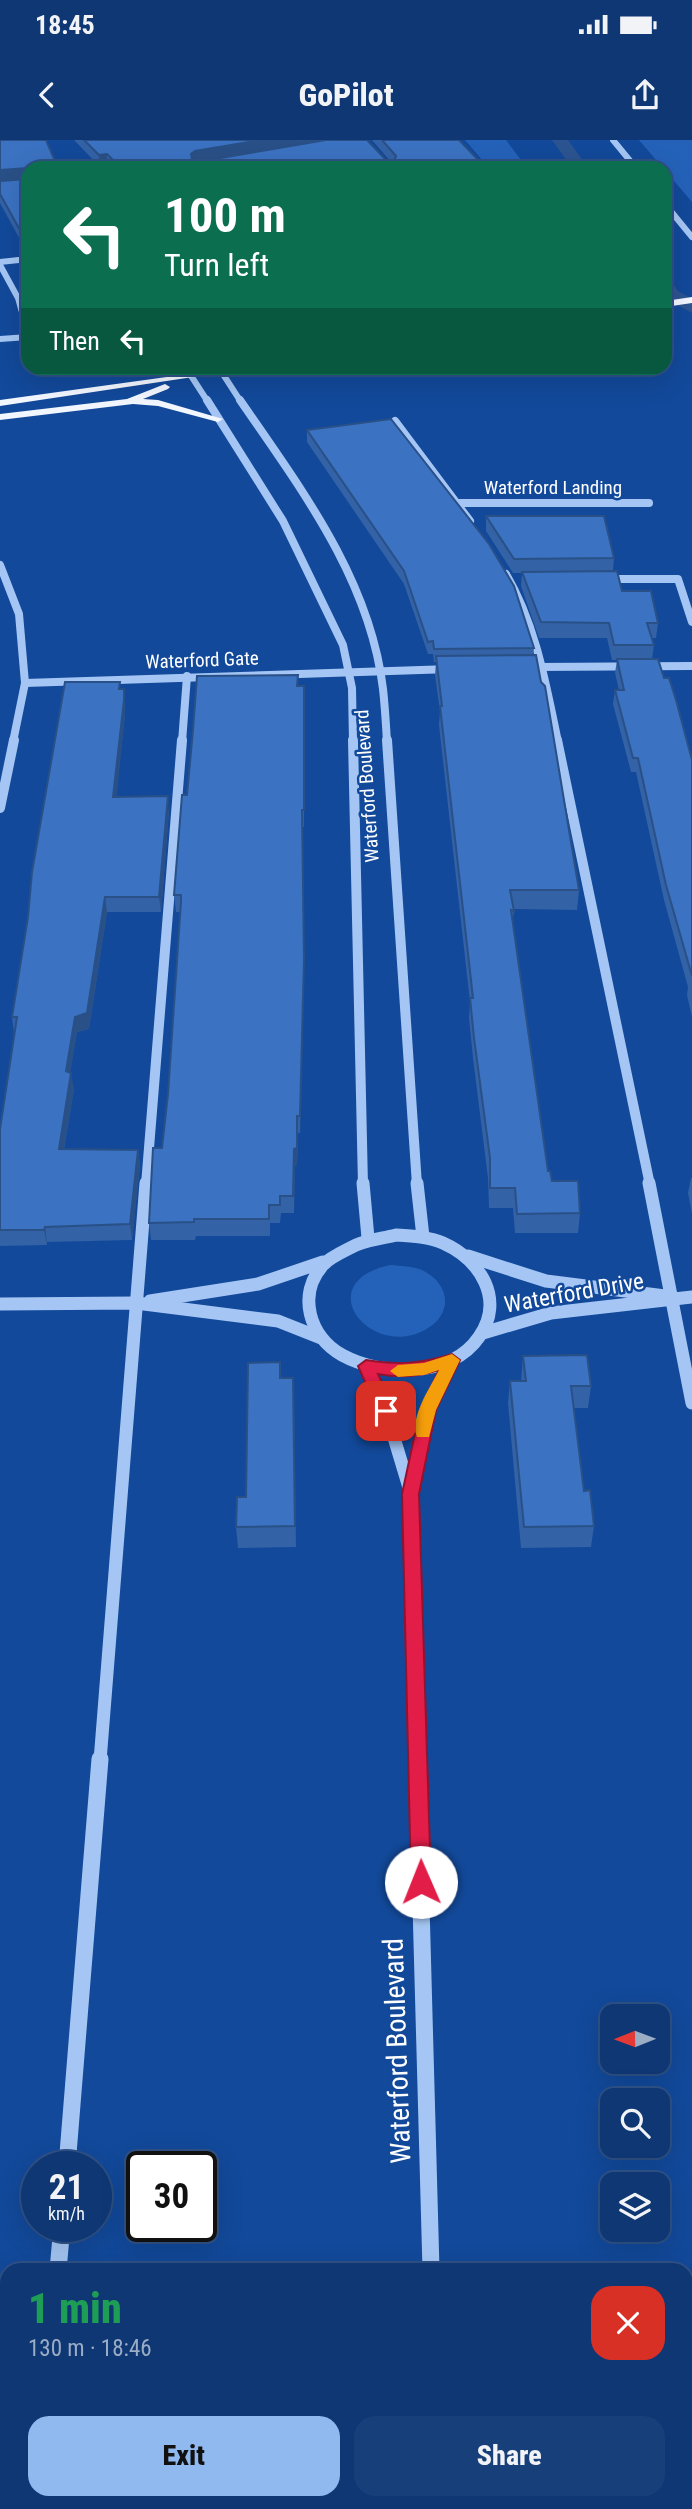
<!DOCTYPE html>
<meta charset="utf-8">
<style>
:root{--surface:#0e3774;--page:#173f79;--text:#f1f3f6;--muted:#9bacc5;--line:#2e5186;--accent:#90b9f0}
body{margin:0;font-family:"Roboto Condensed",sans-serif;background:var(--page);color:var(--text);height:100vh;display:flex;flex-direction:column;font-size:26px;white-space:nowrap}
*{box-sizing:border-box;margin:0}
p{font-size:23px;color:var(--muted)}
.icon{flex:none;width:38px;height:38px;fill:none;stroke:currentColor;stroke-width:2;stroke-linecap:round;stroke-linejoin:round}
.map{position:relative;flex:1;overflow:hidden}
.sheet{position:absolute;left:0px;top:2123px;width:693px;height:247px;display:flex;flex-direction:column;background:var(--surface);border-radius:21px 21px 0 0;box-shadow:0 7px 28px #0002,0 0 0 2px var(--line)}
.sheet>*{flex:none}
.top-card{position:absolute;left:21px;top:21px;width:651px;height:214px;border-radius:21px;box-shadow:0 7px 28px #0002,0 0 0 2px var(--line);background:#0b6e4f;color:#fff;overflow:hidden}
.needle{width:46px;rotate:269deg}
.controls{position:absolute;left:600px;top:1864px;display:grid;gap:14px}
.controls a{display:grid;place-items:center;width:70px;height:70px;border-radius:14px;background:var(--surface);box-shadow:0 7px 28px #0002,0 0 0 2px var(--line);font-size:35px}
.speed{position:absolute;left:21px;top:2011px;display:flex;gap:14px;font-size:35px;font-weight:700;text-align:center}
.speed>*{display:grid;place-content:center;width:91px;height:91px;border-radius:50%;background:var(--surface);box-shadow:0 7px 28px #0002,0 0 0 2px var(--line);line-height:1}
.speed small{font-size:18px;font-weight:400}
.speed .limit{border:4px solid #111;border-radius:10px;background:#fff;color:#111}
.pin{position:absolute;display:grid;place-items:center;width:60px;height:60px;color:#fff;margin:-30px;border-radius:14px;box-shadow:0 4px 10px #0006}
.me{position:absolute;width:77px;margin:-38px;rotate:359deg;stroke-linejoin:round;filter:drop-shadow(0 0 5px #0008)}
.turn{display:flex;align-items:center;gap:24px;height:147px;padding:0 28px;font-size:32px}
.turn .icon{width:91px;height:91px;stroke-width:2.5}
.turn b{display:block;font-size:49px;line-height:60px}
.then{display:flex;align-items:center;height:66px;padding:0 28px;background:#0003;gap:14px;font-size:26px}
.round{display:grid;place-items:center;flex:none;width:74px;height:74px;border-radius:21px;background:var(--page)}
.headline{display:flex;align-items:center;justify-content:space-between;height:119px;padding:0 28px}
h1{font-size:42px;font-weight:800;line-height:52px;color:#1e9e55}
.action{display:flex;gap:14px;margin-top:auto;padding:14px 28px}
.action a{flex:1;height:80px;border-radius:21px;background:var(--accent);color:#111;font-size:28px;font-weight:800;line-height:80px;text-align:center}
.action a+a{background:var(--page);color:var(--text)}
.status{display:flex;justify-content:space-between;align-items:center;height:49px;padding:0 35px;background:var(--surface);direction:ltr}
.status svg{height:19px;fill:currentColor}
header{display:flex;justify-content:space-between;align-items:center;height:91px;padding:0 28px;background:var(--surface);font-size:32px;font-weight:800}
.map>svg:first-child{display:block}
.green{fill:#2462b9}
.lines{fill:none;stroke-linecap:round;stroke-linejoin:round}
.canal{fill:#2c5490;fill-rule:evenodd}
.minor-far4{stroke:#a5c6f4;stroke-width:6}
.minor-far3{stroke:#a5c6f4;stroke-width:8}
.minor-far2{stroke:#a5c6f4;stroke-width:10}
.minor-far1{stroke:#a5c6f4;stroke-width:13}
.minor{stroke:#a5c6f4;stroke-width:17}
.major{fill:#f2f7ff;fill-rule:evenodd}
.wall{fill:#3362a6}
.shaded-wall{fill:#295087}
.building{fill:#3b72c1;stroke:#295087;stroke-width:2}
.route{fill:#e11d48;stroke:#92132f;stroke-width:2}
.slow{fill:#f59e0b}
.labels{text-anchor:middle;dominant-baseline:central;stroke-width:5;stroke-linejoin:round;paint-order:stroke}
.far-street-label{font-size:19px;fill:#fff;stroke:#12499a}
.street-label{font-size:23px;fill:#fff;stroke:#12499a}
.near-street-label{font-size:28px;fill:#fff;stroke:#12499a}
</style>
<div class="status"><b>18:45</b><svg viewBox="0 0 49 12"><path d="M0 12V9h3v3zM5 12V6h3v6zM10 12V3h3v9zM15 12V0h3v12zM26 1h20v11H26zM47 4h2v5h-2z"/></svg></div>
<header><svg class="icon" aria-label="back" viewBox="0 0 24 24"><path d="M15 5l-7 7 7 7"/></svg>GoPilot<svg class="icon" aria-label="share" viewBox="0 0 24 24"><path d="M12 15V3M7 8l5-5 5 5M5 13v7h14v-7"/></svg></header>
<div class="map">
<svg width="692" height="2369" viewBox="0 0 692 2369">
<rect width="100%" height="100%" fill="#12499a"/>
<g class="green">
<path d="M465 0H506L527 28H489Z"/>
<path d="M639 0H692V62Z"/>
<path d="M390 1125C401 1126 412 1126 422 1130 449 1143 454 1172 428 1188 373 1223 307 1143 390 1125Z"/>
</g>
<g class="lines">
<g class="canal">
<path d="M552 0H568L588 28H572Z"/>
<path d="M665 140 671 141 678 151 692 159V173L666 159Z"/>
</g>
<g class="minor-far4">
<path d="M613 0 636 28"/>
<path d="M665 64 692 97"/>
<path d="M0 122 28 119"/>
<path d="M0 125 18 158 28 194"/>
<path d="M0 199 28 197"/>
<path d="M186 228 208 262"/>
<path d="M219 228 241 262"/>
</g>
<g class="minor-far3">
<path d="M207 260 283 381 343 505 352 548 353 602"/>
<path d="M240 260C301 349 370 439 383 549 385 567 386 585 387 602"/>
<path d="M395 281 470 381"/>
<path d="M457 363H649"/>
<path d="M0 425 19 474 25 543 13 602"/>
<path d="M506 434C536 485 546 545 558 602"/>
<path d="M605 439H678L692 482"/>
<path d="M536 527 692 526"/>
<path d="M25 543 451 529"/>
<path d="M182 602 187 536"/>
</g>
<g class="minor-far2">
<path d="M353 600 363 1045"/>
<path d="M387 600 417 1045"/>
<path d="M557 600 650 1045"/>
<path d="M0 668 14 600"/>
<path d="M146 1045 182 600"/>
</g>
<g class="minor-far1">
<path d="M363 1043 368 1098"/>
<path d="M417 1043 423 1097"/>
<path d="M649 1043 692 1263"/>
<path d="M396 1095C412 1096 429 1097 443 1103 481 1120 505 1160 479 1197 451 1238 382 1237 342 1215 309 1197 297 1154 323 1125 329 1118 342 1112 350 1108 363 1100 381 1099 396 1095Z"/>
<path d="M468 1116 546 1141 673 1157"/>
<path d="M150 1161 258 1144 323 1122"/>
<path d="M0 1164 136 1163 278 1181 321 1198"/>
<path d="M483 1193 551 1173 692 1157"/>
<path d="M366 1226 386 1271 410 1351"/>
<path d="M100 1621 146 1043"/>
<path d="M417 1621 410 1354 428 1270 452 1220"/>
</g>
<g class="minor">
<path d="M417 1619 431 2130"/>
<path d="M67 2026 100 1619"/>
<path d="M58 2130 62 2086"/>
<path d="M39 2362V2369"/>
<path d="M437 2362V2369"/>
</g>
<g class="major">
<path d="M692 157V163L665 167V161Z"/>
<path d="M232 228H253L0 266V260Z"/>
<path d="M165 244 170 247 168 249 143 259 158 260 223 279 218 282 158 266 133 264 0 280V274L127 259Z"/>
</g>
</g>
<g class="wall">
<path d="M0 0 28 28V114L0 63Z"/>
<path d="M74 0H367L387 21H390L372 0H459L486 28H109L107 26 100 27Z"/>
<path d="M307 290 534 508 533 515 579 750 577 770 514 769 513 781 548 1031 552 1041 580 1073 578 1093H515L513 1068H489L488 1038 473 918 469 878 470 862 439 585 440 571 435 535 436 522H434L433 514H428L404 444 307 302Z"/>
<path d="M486 376 614 418 613 431 622 451 658 483 656 498H652L654 505 652 519 692 620V877L687 855 688 847 664 760 636 632H631L613 564 615 550H619L615 533 617 520H612L607 498H539L521 446 522 433H513L486 391Z"/>
<path d="M298 535V546H304V687H302L304 836 300 993H298L297 1025 295 1026 294 1073H281L280 1083H270V1096H196L195 1100H151L149 1083 162 1008 168 954 180 772H176L174 755 187 655Z"/>
<path d="M121 549 125 563V574L116 657 169 671 161 772H107L89 889 77 892 70 933 74 949 64 1009 138 1010 140 1025 132 1100 47 1102V1105L0 1106V989L14 893 12 877Z"/>
<path d="M691 1038H692V1074L688 1053Z"/>
<path d="M523 1216 591 1246 588 1268H574L584 1351 594 1386 591 1407 521 1408 508 1263 510 1241H521Z"/>
<path d="M281 1238 294 1260 296 1407 238 1408 236 1387 246 1357Z"/>
</g>
<g class="shaded-wall">
<path d="M261 0H330L192 25 191 14 195 11Z"/>
<path d="M107 14V26L100 27 99 15Z"/>
<path d="M27 28 28 40 0 42V30Z"/>
<path d="M124 549 125 574 115 672 113 657Z"/>
<path d="M168 656 169 671 161 772 159 757Z"/>
<path d="M302 670 304 836 300 993V976Z"/>
<path d="M105 757 107 772 89 889 77 892 68 946 66 931 75 877Z"/>
<path d="M71 933 74 949 61 1025 59 1009Z"/>
<path d="M297 976V1025L295 1026 294 1073V1009Z"/>
<path d="M138 1010 140 1025 132 1100 130 1084Z"/>
<path d="M45 1087 47 1102V1105L44 1090Z"/>
</g>
<g class="building">
<path d="M0 0H46L58 28H28V30L27 28 0 30Z"/>
<path d="M84 0H261L195 11 191 14 192 19 197 22 326 0H367L387 21H394L396 16 382 0H459L486 28H121L107 14 99 15Z"/>
<path d="M28 39V102L26 101 0 54V41Z"/>
<path d="M391 279 489 404 514 446 534 508 434 509 433 501 428 502 404 431 307 290Z"/>
<path d="M486 376H604L614 418 514 419Z"/>
<path d="M617 431 622 451H651L658 483H647L654 505H614L609 483 541 482 522 432Z"/>
<path d="M536 515 541 542 545 546 579 750H510L514 771 511 770 548 1031H550L552 1041H578L580 1073 517 1074 515 1048H490V1018L474 898 470 858H473L440 566H442L436 516Z"/>
<path d="M617 519H658L664 538H669L676 560 692 620V836L666 745 638 618H633L615 550H624Z"/>
<path d="M298 535 297 546H304V670H302L304 819 300 976H297V1008L294 1009 293 1056H280V1065H269V1079H194V1082L149 1083 153 1008H162L168 954 181 761V755H174L182 655H187L193 590 197 536Z"/>
<path d="M65 542H120L119 549H124V560L113 657 168 656 159 757H105L87 873 75 877 66 931 71 933 59 1009 138 1010 130 1084 45 1087 44 1090H0V989L17 877H12L28 777 32 732Z"/>
<path d="M587 1215 591 1246H571L584 1351 590 1350 594 1386 524 1387 510 1241H526L523 1216Z"/>
<path d="M280 1222V1238H293L295 1386 236 1387 237 1357H246L248 1223Z"/>
</g>
<path class="route" d="M452 1214 460 1220 436 1270 419 1354 431 1742 428 1749 421 1751 414 1749 411 1742 402 1354 420 1270 439 1230C418 1237 399 1238 378 1234L395 1271 392 1276H380L358 1226 366 1220C397 1225 421 1224 452 1214Z"/>
<path class="slow" d="M452 1214 460 1220 436 1270 429 1297H417C409 1278 430 1248 439 1230L424 1235 398 1237 390 1231 398 1225 424 1223Z"/>
<g class="labels">
<g class="far-street-label">
<text x="553" y="347">Waterford Landing</text>
<text transform="translate(202 520) rotate(-2)">Waterford Gate</text>
<text transform="translate(367 646) rotate(-94)">Waterford Boulevard</text>
</g>
<g class="street-label">
<text transform="translate(574 1153) rotate(-10)">Waterford Drive</text>
</g>
<g class="near-street-label">
<text transform="translate(397 1911) rotate(-92)">Waterford Boulevard</text>
</g>
</g>
</svg>
<div class="controls">
<a><svg class="needle" viewBox="-14 -14 28 28"><path d="M0-13l5 13h-10z" fill="#e53935"/><path d="M0 13l5-13h-10z" fill="#9bacc5"/></svg></a>
<a><svg class="icon" aria-label="search" viewBox="0 0 24 24"><circle cx="10" cy="10" r="6"/><path d="M15 15l6 6"/></svg></a>
<a><svg class="icon" aria-label="layers" viewBox="0 0 24 24"><path d="M12 4l9 5-9 5-9-5zM3 14l9 5 9-5"/></svg></a>
</div>
<div class="speed"><div>21<small>km/h</small></div><div class="limit">30</div></div>
<div class="pin" style="left:386px;top:1271px;background:#d93025"><svg class="icon" aria-label="arrive" viewBox="0 0 24 24"><path d="M6 21V4h12l-3 4 3 4H6"/></svg></div>
<svg class="me" style="left:421px;top:1742px" viewBox="-20 -20 40 40"><circle r="19" fill="#fff"/><path d="M0-13L10 11 0 6-10 11z" fill="#e11d48"/></svg>
<div class="top-card">
<div class="turn"><svg class="icon" aria-label="left" viewBox="0 0 24 24"><path d="M17 20v-9H6M10 6l-5 5 5 5"/></svg><div><b>100 m</b>Turn left</div></div>
<div class="then">Then<svg class="icon" aria-label="left" viewBox="0 0 24 24"><path d="M17 20v-9H6M10 6l-5 5 5 5"/></svg></div>
</div>
<section class="sheet">
<div class="headline"><div><h1>1 min</h1><p>130 m · 18:46</p></div><a class="round" style="background:#d93025;color:#fff"><svg class="icon" aria-label="close" viewBox="0 0 24 24"><path d="M6 6l12 12M18 6L6 18"/></svg></a></div>
<div class="action"><a>Exit</a><a>Share</a></div>
</section>
</div>
